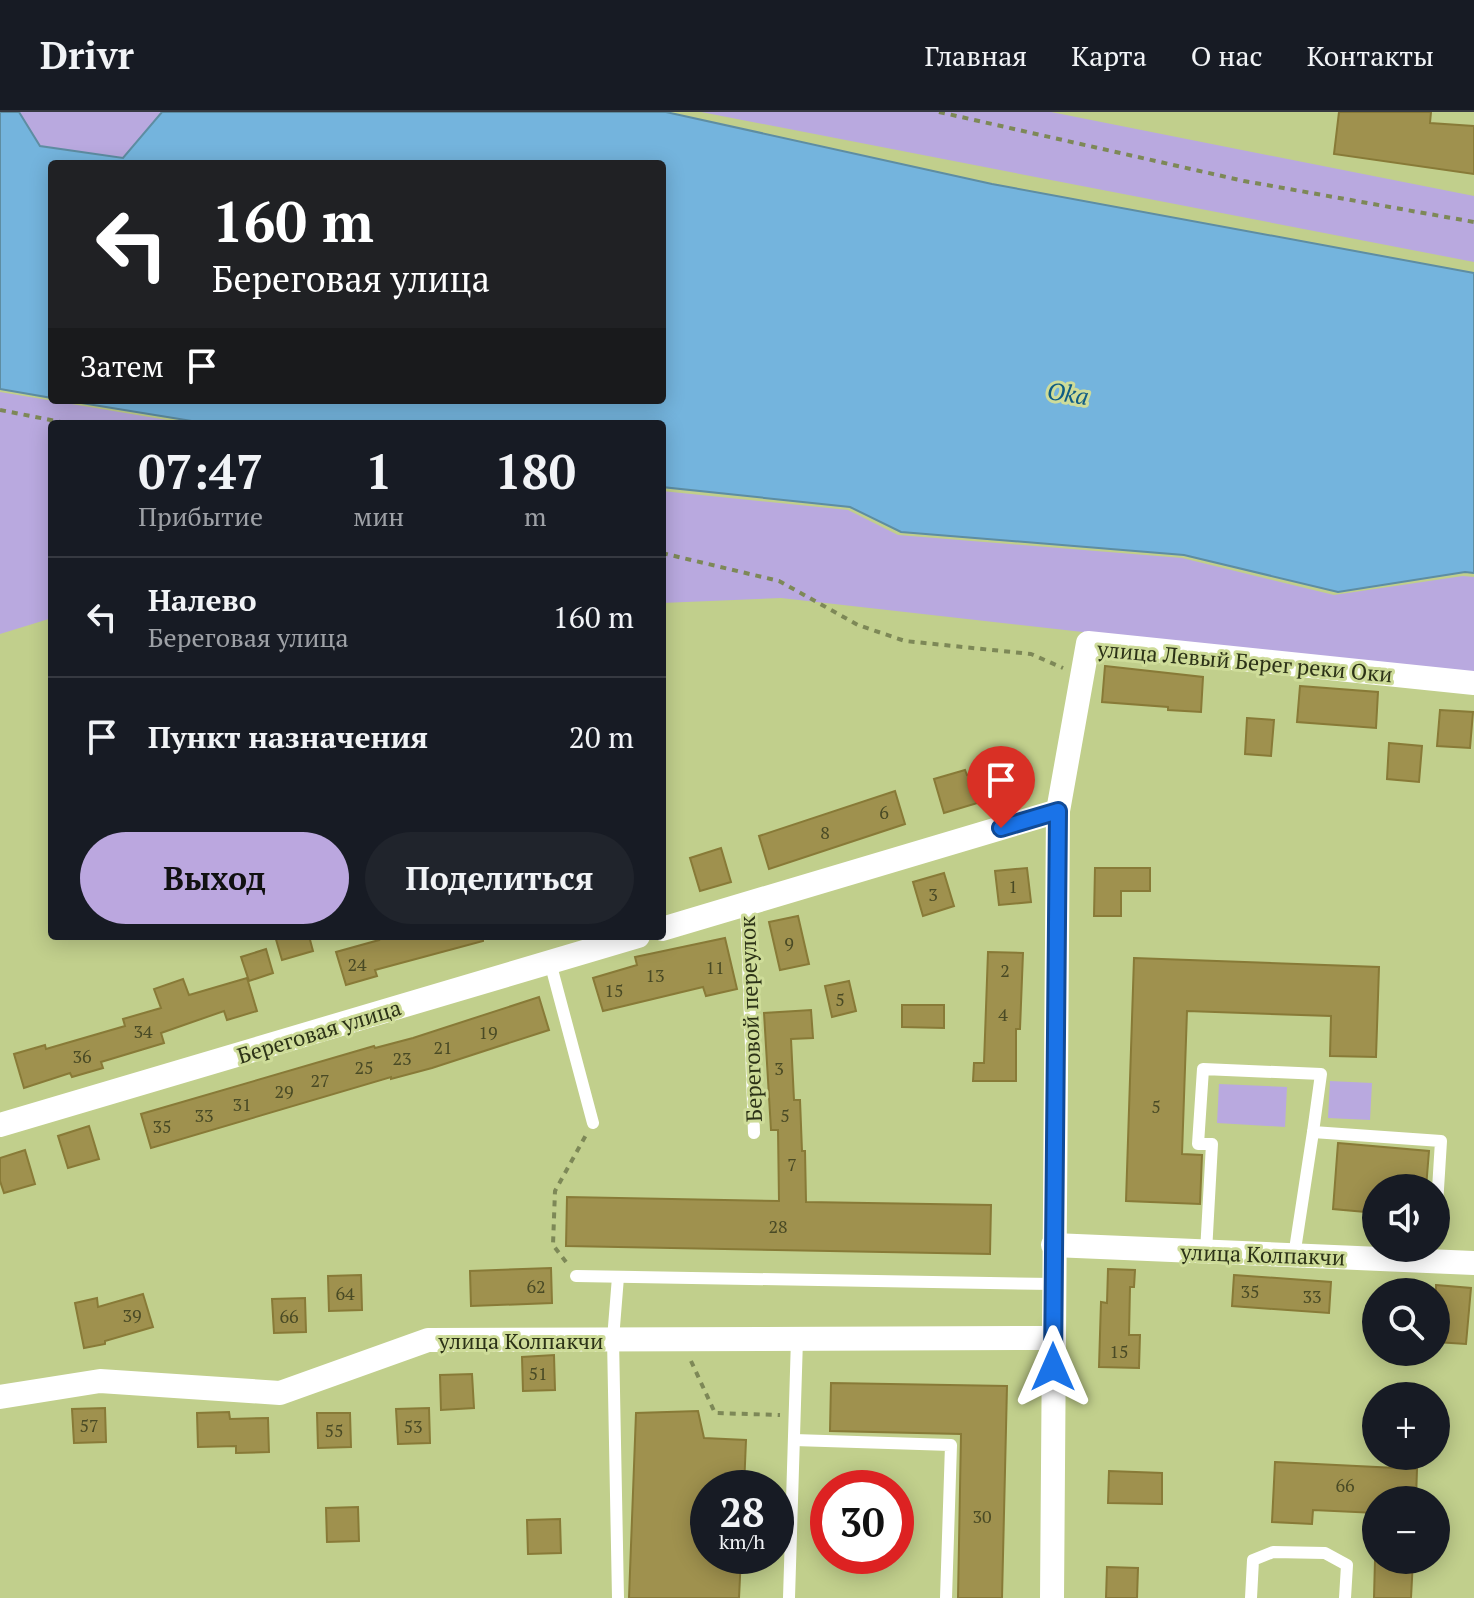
<!DOCTYPE html>
<html lang="ru">
<meta charset="utf-8">
<style>
:root{--surface:#171b24;--page:#20242c;--text:#f1f3f6;--muted:#9ea1a6;--line:#363941;--accent:#bba7df}
body{margin:0;font-family:"PT Serif",serif;background:var(--page);color:var(--text);height:100vh;display:flex;flex-direction:column;font-size:30px;white-space:nowrap}
*{box-sizing:border-box;margin:0}
p{font-size:26px;color:var(--muted)}
.icon{flex:none;width:44px;height:44px;fill:none;stroke:currentColor;stroke-width:2;stroke-linecap:round;stroke-linejoin:round}
.map{position:relative;flex:1;overflow:hidden}
.side{position:absolute;left:48px;top:308px;width:618px;height:520px;display:flex;flex-direction:column;background:var(--surface);border-radius:8px;box-shadow:0 4px 20px #0003}
.side>*{flex:none}
.guide{position:absolute;left:48px;top:48px;width:618px;height:244px;border-radius:8px;box-shadow:0 4px 20px #0003;background:#202124;color:#fff;overflow:hidden}
.buttons{position:absolute;left:1362px;top:1062px;display:grid;gap:16px}
.buttons a{display:grid;place-items:center;width:88px;height:88px;border-radius:50%;background:var(--surface);box-shadow:0 4px 20px #0003;font-size:40px}
.speed{position:absolute;left:690px;top:1358px;display:flex;gap:16px;font-size:40px;font-weight:700;text-align:center}
.speed>*{display:grid;place-content:center;width:104px;height:104px;border-radius:50%;background:var(--surface);box-shadow:0 4px 20px #0003;line-height:1}
.speed small{font-size:20px;font-weight:400}
.speed .limit{border:12px solid #d22;background:#fff;color:#111}
.pin{position:absolute;display:grid;place-items:center;width:68px;height:68px;color:#fff;margin:-82px -34px;border-radius:50% 50% 50% 0;rotate:-45deg;box-shadow:0 0 8px #0007}
.pin .icon{rotate:45deg}
.me{position:absolute;width:88px;margin:-44px;rotate:0deg;stroke-linejoin:round;filter:drop-shadow(0 0 6px #0008)}
.turn{display:flex;align-items:center;gap:28px;height:168px;padding:0 32px;font-size:36px}
.turn .icon{width:104px;height:104px;stroke-width:2.5}
.turn b{display:block;font-size:56px;line-height:68px}
.then{display:flex;align-items:center;height:76px;padding:0 32px;background:#0003;gap:16px;font-size:30px}
.eta{display:flex;justify-content:space-evenly;align-items:center;height:136px;text-align:center}
.eta b{font-size:48px;font-weight:700;line-height:56px}
.primary-button{display:flex;gap:16px;margin-top:auto;padding:16px 32px}
.primary-button a{flex:1;height:92px;border-radius:48px;background:var(--accent);color:#111;font-size:32px;font-weight:700;line-height:92px;text-align:center}
.primary-button a+a{background:var(--page);color:var(--text)}
ul{padding:0;list-style:none}
li{display:flex;align-items:center;gap:24px;height:120px;padding:0 32px;border-top:2px solid var(--line)}
li div{flex:1}
li b{display:block;font-size:30px}
li em{font-style:normal}
header{display:flex;align-items:center;gap:48px;box-sizing:border-box;height:112px;padding:0 40px;background:var(--surface);border-bottom:2px solid var(--line)}
header strong{font-size:38px}
nav{display:flex;gap:44px;margin-inline-start:auto;font-size:28px}
.map>svg:first-child{display:block}
.green{fill:#b9a9df}
.water{fill:#74b4dd;stroke:#5e8da2;stroke-width:2}
.building{fill:#9f914e;stroke:#887a37;stroke-width:2}
.lines{fill:none;stroke-linecap:round;stroke-linejoin:round}
.path{stroke:#7d8857;stroke-width:4;stroke-dasharray:6 6;stroke-linecap:butt}
.service{stroke:#fff;stroke-width:12}
.minor{stroke:#fff;stroke-width:24}
.route-casing{stroke:#114b97;stroke-width:20}
.route{stroke:#1a73e8;stroke-width:14}
.labels{text-anchor:middle;dominant-baseline:central;stroke-width:6;stroke-linejoin:round;paint-order:stroke}
.number-label{font-size:18px;fill:#494a25}
.street-label{font-size:22px;fill:#2c3217;stroke:#cedc99}
.water-label{font-size:24px;font-style:italic;fill:#0f5c84;stroke:#cedc99}
</style>
<header>
<strong>Drivr</strong>
<nav><a>Главная</a><a>Карта</a><a>О нас</a><a>Контакты</a></nav>
</header>
<div class="map">
<svg width="1474" height="1486" viewBox="0 0 1474 1486">
<rect width="100%" height="100%" fill="#c1cf8c"/>
<g class="green">
<path d="M19 0H162L123 46 40 34Z"/>
<path d="M701 0H1051L1474 84V150Z"/>
<path d="M0 280 191 312H52V506L0 522Z"/>
<path d="M662 379 848 398 898 423 1182 446 1334 483 1463 464 1474 465V564L781 486 662 491Z"/>
<path d="M1330 969 1372 971 1370 1008 1328 1006Z"/>
<path d="M1219 972 1287 975 1285 1015 1217 1011Z"/>
</g>
<path class="water" d="M0 0H19L40 34 123 46 162 0H666L992 72 1474 161V461L1465 460 1338 480 1184 443 901 420 850 395 662 375V312H210L63 288H662V52H52V286L0 277Z"/>
<g class="building">
<path d="M1339 0H1431L1430 11 1474 14V62L1334 42Z"/>
<path d="M1105 554 1203 565 1201 600 1168 598V595L1102 590Z"/>
<path d="M1300 574 1378 580 1376 616 1297 610Z"/>
<path d="M1440 598 1473 600 1470 636 1437 634Z"/>
<path d="M1247 606 1274 608 1271 644 1245 642Z"/>
<path d="M1389 631 1422 634 1419 670 1387 667Z"/>
<path d="M1016 648 1026 681 995 691 994 686 944 701 934 667 965 658 967 663Z"/>
<path d="M895 679 905 712 769 757 759 724Z"/>
<path d="M721 736 731 770 700 779 690 746Z"/>
<path d="M1027 756 1031 790 999 793 995 759Z"/>
<path d="M1095 756H1150V779H1121V804H1094Z"/>
<path d="M944 761 954 794 923 804 913 770Z"/>
<path d="M798 804 809 852 780 858 769 810Z"/>
<path d="M275 824H309L313 839 282 848Z"/>
<path d="M377 824H483V829L375 858 377 864 346 873 336 840 379 828Z"/>
<path d="M725 826 737 877 706 884 703 875 603 899 593 866 637 853 635 845Z"/>
<path d="M266 837 273 861 249 869 241 845Z"/>
<path d="M988 840 1023 841 1020 917H1016V969H973L974 951H984Z"/>
<path d="M1134 846 1379 855 1376 945 1330 944 1331 904 1187 899 1182 1042 1202 1043 1200 1092 1126 1089Z"/>
<path d="M247 866 257 899 227 908 224 899 161 921 164 931 101 950 103 956 72 965 70 961 24 976 14 942 45 933 46 937 125 914 123 907 161 896 154 877 183 867 189 883Z"/>
<path d="M849 869 856 899 832 905 825 874Z"/>
<path d="M539 885 549 918 432 956 391 967V965L151 1036 141 1002 374 934 375 936 413 926Z"/>
<path d="M902 893H944V916L902 915Z"/>
<path d="M811 898 813 926 791 927 794 988H800L802 1039H805L806 1090 991 1093 990 1142 566 1134 567 1085 779 1089 778 1018H771L764 901Z"/>
<path d="M89 1014 99 1047 68 1056 58 1024Z"/>
<path d="M1338 1031 1429 1039 1426 1076H1376V1101L1333 1097Z"/>
<path d="M25 1038 35 1072 4 1081 0 1069V1046Z"/>
<path d="M551 1156 552 1191 471 1194 470 1159Z"/>
<path d="M1108 1157 1135 1158 1134 1175H1130L1129 1223H1140L1139 1256 1099 1255 1101 1190 1107 1191Z"/>
<path d="M361 1163 362 1198 329 1199 328 1164Z"/>
<path d="M1234 1163 1331 1170 1329 1201 1232 1194Z"/>
<path d="M1436 1173 1471 1176 1466 1232 1436 1230Z"/>
<path d="M143 1182 153 1215 105 1229V1232L84 1236 75 1191 97 1186 98 1195Z"/>
<path d="M305 1186 306 1220 274 1221 272 1187Z"/>
<path d="M554 1243 555 1278 523 1279 522 1245Z"/>
<path d="M472 1262 474 1296 441 1298 440 1263Z"/>
<path d="M831 1271 1007 1274 1002 1486H958L961 1322 830 1319Z"/>
<path d="M105 1296 106 1330 74 1331 72 1297Z"/>
<path d="M429 1296 430 1331 398 1332 396 1297Z"/>
<path d="M698 1299 704 1326 746 1328 744 1376H708V1444H741L739 1486H629L636 1301Z"/>
<path d="M229 1300 230 1307 268 1306 269 1340 236 1341V1334L198 1335 197 1301Z"/>
<path d="M317 1301H350L351 1335 318 1336Z"/>
<path d="M1275 1350 1417 1357 1416 1388H1376V1401L1313 1398 1312 1412 1272 1410Z"/>
<path d="M1109 1359 1162 1361V1392L1108 1391Z"/>
<path d="M358 1395 359 1429 327 1430 326 1396Z"/>
<path d="M560 1407 561 1441 528 1442 527 1408Z"/>
<path d="M1375 1448H1413L1411 1486H1374Z"/>
<path d="M1107 1455 1138 1456 1137 1486H1106Z"/>
</g>
<g class="lines">
<g class="path">
<path d="M939 0 1244 69 1474 110"/>
<path d="M0 298 71 312"/>
<path d="M662 441 779 469 858 513 905 529 1031 542 1063 556"/>
<path d="M566 1150 553 1133 555 1079 586 1023"/>
<path d="M691 1249 715 1301 780 1303"/>
</g>
<g class="service">
<path d="M746 792 754 1021"/>
<path d="M550 850 593 1011"/>
<path d="M1206 1140 1212 1032H1198L1203 957 1321 962 1313 1020 1441 1029 1436 1109"/>
<path d="M1294 1144 1313 1020"/>
<path d="M576 1164 1053 1172"/>
<path d="M618 1165 613 1227 618 1486"/>
<path d="M794 1328 951 1333 946 1486"/>
<path d="M789 1486 797 1227"/>
<path d="M1251 1486 1253 1448 1273 1440 1325 1441 1347 1453 1345 1486"/>
</g>
<g class="minor">
<path d="M662 817 1058 699"/>
<path d="M0 1013 638 824"/>
<path d="M1053 1133 1474 1151"/>
<path d="M0 1285 100 1269 280 1281 428 1228 1053 1226"/>
<path d="M1052 1486 1058 699 1088 531 1474 571"/>
</g>
</g>
<g class="lines">
<defs>
<path id="route" d="M1001 716 1058 699 1053 1255"/>
</defs>
<use href="#route" class="route-casing"/>
<use href="#route" class="route"/>
</g>
<g class="labels">
<g class="number-label">
<text x="884" y="700">6</text>
<text x="825" y="720">8</text>
<text x="1013" y="774">1</text>
<text x="933" y="782">3</text>
<text x="789" y="831">9</text>
<text x="357" y="852">24</text>
<text x="715" y="855">11</text>
<text x="1005" y="858">2</text>
<text x="655" y="863">13</text>
<text x="614" y="878">15</text>
<text x="840" y="887">5</text>
<text x="1003" y="902">4</text>
<text x="143" y="919">34</text>
<text x="488" y="920">19</text>
<text x="443" y="935">21</text>
<text x="82" y="944">36</text>
<text x="402" y="946">23</text>
<text x="364" y="955">25</text>
<text x="779" y="956">3</text>
<text x="320" y="968">27</text>
<text x="284" y="979">29</text>
<text x="242" y="992">31</text>
<text x="1156" y="994">5</text>
<text x="204" y="1003">33</text>
<text x="785" y="1003">5</text>
<text x="162" y="1014">35</text>
<text x="792" y="1052">7</text>
<text x="778" y="1114">28</text>
<text x="536" y="1174">62</text>
<text x="1250" y="1179">35</text>
<text x="345" y="1181">64</text>
<text x="1312" y="1184">33</text>
<text x="132" y="1203">39</text>
<text x="289" y="1204">66</text>
<text x="1119" y="1239">15</text>
<text x="538" y="1261">51</text>
<text x="89" y="1313">57</text>
<text x="413" y="1314">53</text>
<text x="334" y="1318">55</text>
<text x="1345" y="1373">66</text>
<text x="982" y="1404">30</text>
</g>
<g class="street-label">
<text transform="translate(1245 549) rotate(5)">улица Левый Берег реки Оки</text>
<text transform="translate(750 907) rotate(-92)">Береговой переулок</text>
<text transform="translate(319 919) rotate(-17)">Береговая улица</text>
<text transform="translate(1263 1142) rotate(2)">улица Колпакчи</text>
<text x="521" y="1228">улица Колпакчи</text>
</g>
<g class="water-label">
<text transform="translate(1068 281) rotate(9)">Oka</text>
</g>
</g>
</svg>
<div class="buttons">
<a><svg class="icon" aria-label="sound" viewBox="0 0 24 24"><path d="M4 9h4l5-4v14l-5-4H4zM17 9q2 3 0 6"/></svg></a>
<a><svg class="icon" aria-label="search" viewBox="0 0 24 24"><circle cx="10" cy="10" r="6"/><path d="M15 15l6 6"/></svg></a>
<a>+</a>
<a>−</a>
</div>
<div class="speed"><div>28<small>km/h</small></div><div class="limit">30</div></div>
<div class="pin" style="left:1001px;top:716px;background:#d93025"><svg class="icon" aria-label="arrive" viewBox="0 0 24 24"><path d="M6 21V4h12l-3 4 3 4H6"/></svg></div>
<svg class="me" style="left:1053px;top:1255px" viewBox="-20 -20 40 40"><path d="M0-17L14 15 0 8-14 15z" fill="#1a73e8" stroke="#fff" stroke-width="4"/></svg>
<div class="guide">
<div class="turn"><svg class="icon" aria-label="left" viewBox="0 0 24 24"><path d="M17 20v-9H6M10 6l-5 5 5 5"/></svg><div><b>160 m</b>Береговая улица</div></div>
<div class="then">Затем<svg class="icon" aria-label="arrive" viewBox="0 0 24 24"><path d="M6 21V4h12l-3 4 3 4H6"/></svg></div>
</div>
<section class="side">
<div class="eta">
<div><b>07:47</b><p>Прибытие</p></div>
<div><b>1</b><p>мин</p></div>
<div><b>180</b><p>m</p></div>
</div>
<ul>
<li><svg class="icon" aria-label="left" viewBox="0 0 24 24"><path d="M17 20v-9H6M10 6l-5 5 5 5"/></svg><div><b>Налево</b><p>Береговая улица</p></div><em>160 m</em></li>
<li><svg class="icon" aria-label="arrive" viewBox="0 0 24 24"><path d="M6 21V4h12l-3 4 3 4H6"/></svg><div><b>Пункт назначения</b></div><em>20 m</em></li>
</ul>
<div class="primary-button"><a>Выход</a><a>Поделиться</a></div>
</section>
</div>
